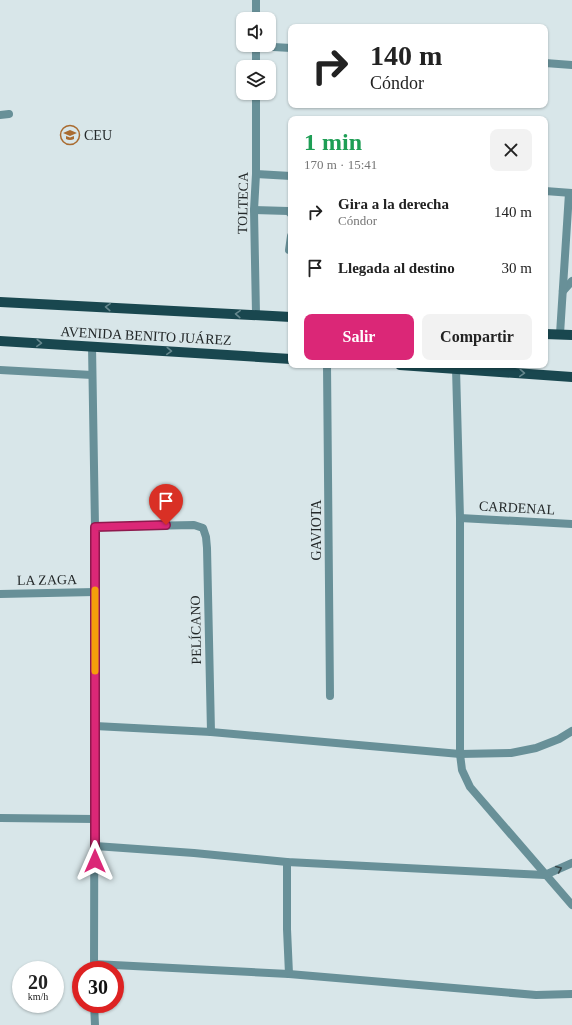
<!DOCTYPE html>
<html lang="es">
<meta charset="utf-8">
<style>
:root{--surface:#fff;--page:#f2f2f2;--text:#222;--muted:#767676;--accent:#db2777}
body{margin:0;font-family:"Times New Roman",serif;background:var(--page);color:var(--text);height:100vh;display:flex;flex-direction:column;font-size:15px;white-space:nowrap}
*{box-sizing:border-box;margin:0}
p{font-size:13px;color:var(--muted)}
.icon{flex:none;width:22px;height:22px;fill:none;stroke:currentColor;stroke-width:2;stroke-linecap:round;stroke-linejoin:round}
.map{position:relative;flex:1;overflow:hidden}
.drawer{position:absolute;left:288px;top:116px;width:260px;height:252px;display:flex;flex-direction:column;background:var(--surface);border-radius:8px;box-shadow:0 1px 3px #0004}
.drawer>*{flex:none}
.top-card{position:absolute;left:288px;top:24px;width:260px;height:84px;border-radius:8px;box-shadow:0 1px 3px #0004;background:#fff;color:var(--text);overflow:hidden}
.tools{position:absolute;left:236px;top:12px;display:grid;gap:8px}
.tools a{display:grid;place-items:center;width:40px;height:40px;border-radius:8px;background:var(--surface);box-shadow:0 1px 3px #0004;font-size:20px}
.speed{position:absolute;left:12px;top:961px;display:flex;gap:8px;font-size:20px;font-weight:700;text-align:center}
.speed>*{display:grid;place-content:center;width:52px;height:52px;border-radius:50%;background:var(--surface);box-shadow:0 1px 3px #0004;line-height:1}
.speed small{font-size:10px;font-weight:400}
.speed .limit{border:6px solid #d22;background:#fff;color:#111}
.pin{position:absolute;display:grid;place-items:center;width:34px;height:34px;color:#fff;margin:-41px -17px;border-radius:50% 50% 50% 0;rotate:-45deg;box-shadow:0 0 4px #0007}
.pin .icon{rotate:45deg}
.me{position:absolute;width:44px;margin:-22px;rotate:0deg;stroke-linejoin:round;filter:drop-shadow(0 0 3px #0008)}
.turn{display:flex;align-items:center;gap:14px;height:84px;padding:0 16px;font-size:18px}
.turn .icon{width:52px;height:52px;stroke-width:2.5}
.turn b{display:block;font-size:28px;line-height:34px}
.round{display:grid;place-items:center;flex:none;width:42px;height:42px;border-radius:8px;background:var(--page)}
.headline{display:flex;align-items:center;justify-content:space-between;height:68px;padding:0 16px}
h1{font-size:24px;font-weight:600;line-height:30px;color:#1e9e55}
.cta{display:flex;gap:8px;margin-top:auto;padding:8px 16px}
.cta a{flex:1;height:46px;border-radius:8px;background:var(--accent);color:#fff;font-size:16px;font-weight:600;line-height:46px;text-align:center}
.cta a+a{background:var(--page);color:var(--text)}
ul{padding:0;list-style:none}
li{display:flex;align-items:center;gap:12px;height:56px;padding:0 16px}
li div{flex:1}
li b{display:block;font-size:15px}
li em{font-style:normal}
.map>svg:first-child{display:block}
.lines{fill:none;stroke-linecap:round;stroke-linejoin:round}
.service{stroke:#689098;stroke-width:8}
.minor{stroke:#689098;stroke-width:8}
.primary{stroke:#19474f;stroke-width:10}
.oneway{stroke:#65878d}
.oneway2{stroke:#38484b}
.route-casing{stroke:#8e194d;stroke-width:10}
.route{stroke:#db2777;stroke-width:7}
.slow{stroke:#f59e0b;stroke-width:7}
.labels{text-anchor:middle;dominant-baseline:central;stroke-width:3.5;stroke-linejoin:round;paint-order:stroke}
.poi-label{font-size:14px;fill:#24292a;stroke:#d8e6e9;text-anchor:start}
.street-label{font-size:14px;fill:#24292a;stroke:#d8e6e9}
</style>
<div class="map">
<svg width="572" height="1025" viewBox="0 0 572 1025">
<rect width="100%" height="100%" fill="#d8e6e9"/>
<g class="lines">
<g class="service">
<path d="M0 115 9 114"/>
<path d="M254 210 288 211 291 214"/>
<path d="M289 250 291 236"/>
<path d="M563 291 572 281"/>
</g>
<g class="minor">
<path d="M256 19V0"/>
<path d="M256 45V67"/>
<path d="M256 46 291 48"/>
<path d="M545 63 572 65"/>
<path d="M256 174 291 176"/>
<path d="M545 191 572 193"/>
<path d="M256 314 254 210 256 174V93"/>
<path d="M560 334 569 193"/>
<path d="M92 346 95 527 94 970"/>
<path d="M327 365 330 696"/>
<path d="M456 368 460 518V754L462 770 470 787 572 905"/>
<path d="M0 370 92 375"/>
<path d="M460 518 572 524"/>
<path d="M95 527 194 525 203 528 206 537 207 548 211 732"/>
<path d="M0 594 95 592"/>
<path d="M95 726 211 732 460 754 511 753 536 748 559 739 572 731"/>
<path d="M0 818 95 819"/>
<path d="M95 846 194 853 287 862 545 875 572 863"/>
<path d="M287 862V929L289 974"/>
<path d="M94 964 289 974 536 995 572 994"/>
<path d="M94 1004 95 1025"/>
</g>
<g class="primary">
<path d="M0 302 291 317"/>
<path d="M545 334 572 335"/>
<path d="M0 341 291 359"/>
<path d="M400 365 572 377"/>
</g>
</g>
<defs><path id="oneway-chevron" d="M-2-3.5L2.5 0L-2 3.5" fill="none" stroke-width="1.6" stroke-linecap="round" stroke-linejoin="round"/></defs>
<g class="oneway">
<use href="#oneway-chevron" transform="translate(108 307) rotate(-177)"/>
<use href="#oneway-chevron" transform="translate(238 314) rotate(-177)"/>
<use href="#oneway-chevron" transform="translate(39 343) rotate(3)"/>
<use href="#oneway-chevron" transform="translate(169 351) rotate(3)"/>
<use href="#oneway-chevron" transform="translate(522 373) rotate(4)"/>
</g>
<use class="oneway2" href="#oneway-chevron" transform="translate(559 869) rotate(-23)"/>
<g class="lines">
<defs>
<path id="route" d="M95 861V527L166 525"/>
</defs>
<use href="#route" class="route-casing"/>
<use href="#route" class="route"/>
<path class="slow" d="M95 671V590"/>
</g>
<defs>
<symbol id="school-ring" viewBox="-11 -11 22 22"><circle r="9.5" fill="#d8e6e9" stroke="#a96b30" stroke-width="1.5"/><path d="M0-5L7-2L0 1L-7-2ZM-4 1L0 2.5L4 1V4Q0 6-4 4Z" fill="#a96b30"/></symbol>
</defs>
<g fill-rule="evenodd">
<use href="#school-ring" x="59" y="124" width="22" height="22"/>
</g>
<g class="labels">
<g class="poi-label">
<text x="84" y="135">CEU</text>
</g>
<g class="street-label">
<text transform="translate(243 203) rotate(-89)">TOLTECA</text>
<text transform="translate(146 336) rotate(3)">AVENIDA BENITO JUÁREZ</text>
<text transform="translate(517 508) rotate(3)">CARDENAL</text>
<text transform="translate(316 530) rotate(-90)">GAVIOTA</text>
<text transform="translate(47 580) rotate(-1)">LA ZAGA</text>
<text transform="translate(196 630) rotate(-91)">PELÍCANO</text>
</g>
</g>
</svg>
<div class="tools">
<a><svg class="icon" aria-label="sound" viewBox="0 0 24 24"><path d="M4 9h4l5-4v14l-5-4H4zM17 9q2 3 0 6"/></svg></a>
<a><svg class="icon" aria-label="layers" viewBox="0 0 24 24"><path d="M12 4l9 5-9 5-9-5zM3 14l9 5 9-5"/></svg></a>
</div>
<div class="speed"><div>20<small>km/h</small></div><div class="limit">30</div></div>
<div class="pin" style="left:166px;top:525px;background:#d93025"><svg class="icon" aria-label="arrive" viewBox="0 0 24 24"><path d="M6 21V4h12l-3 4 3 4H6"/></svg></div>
<svg class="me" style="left:95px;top:861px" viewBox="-20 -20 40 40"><path d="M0-17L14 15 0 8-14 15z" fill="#db2777" stroke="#fff" stroke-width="4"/></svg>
<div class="top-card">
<div class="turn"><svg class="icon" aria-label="right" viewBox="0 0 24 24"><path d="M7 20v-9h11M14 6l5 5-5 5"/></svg><div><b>140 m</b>Cóndor</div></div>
</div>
<section class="drawer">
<div class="headline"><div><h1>1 min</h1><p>170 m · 15:41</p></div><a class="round"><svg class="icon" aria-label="close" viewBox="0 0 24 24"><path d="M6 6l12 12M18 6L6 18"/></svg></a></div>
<ul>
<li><svg class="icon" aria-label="right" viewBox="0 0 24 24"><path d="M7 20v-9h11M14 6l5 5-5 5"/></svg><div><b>Gira a la derecha</b><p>Cóndor</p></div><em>140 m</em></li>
<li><svg class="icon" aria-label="arrive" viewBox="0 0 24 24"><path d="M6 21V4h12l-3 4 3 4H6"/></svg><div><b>Llegada al destino</b></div><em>30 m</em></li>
</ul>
<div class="cta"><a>Salir</a><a>Compartir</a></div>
</section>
</div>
